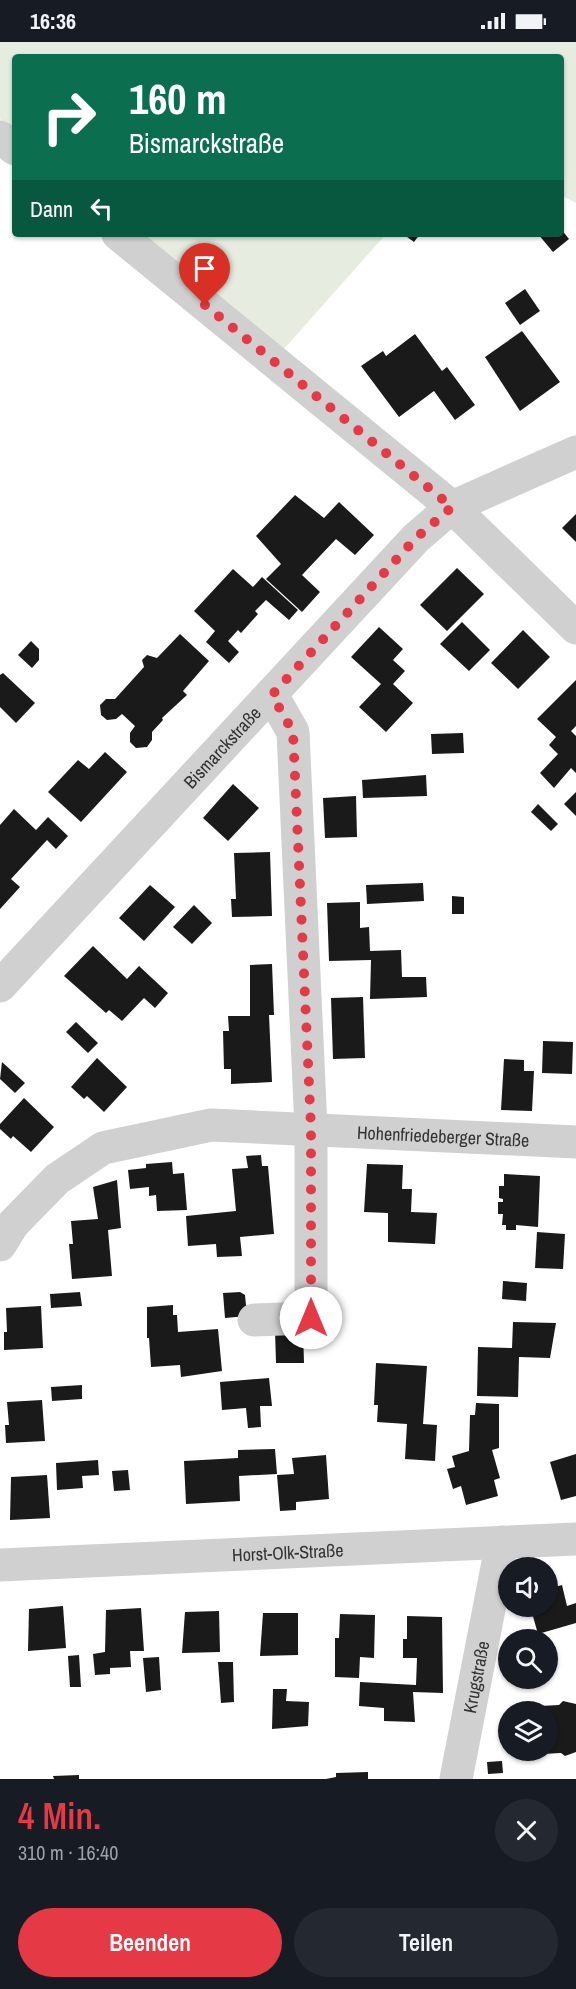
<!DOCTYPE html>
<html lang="de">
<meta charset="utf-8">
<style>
:root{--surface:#171b24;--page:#242831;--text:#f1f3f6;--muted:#9ea1a6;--accent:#e63946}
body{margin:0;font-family:"Archivo Narrow",sans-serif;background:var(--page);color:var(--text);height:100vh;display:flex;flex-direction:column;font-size:22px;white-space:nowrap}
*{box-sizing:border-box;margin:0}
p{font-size:20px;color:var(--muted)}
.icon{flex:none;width:33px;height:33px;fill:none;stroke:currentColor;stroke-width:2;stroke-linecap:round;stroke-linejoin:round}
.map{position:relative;height:1737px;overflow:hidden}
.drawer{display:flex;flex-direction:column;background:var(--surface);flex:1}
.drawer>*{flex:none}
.top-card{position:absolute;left:12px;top:12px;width:552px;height:183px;border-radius:6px;box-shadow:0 2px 4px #0004;background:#0b6e4f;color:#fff;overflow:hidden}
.controls{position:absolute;left:498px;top:1515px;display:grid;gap:12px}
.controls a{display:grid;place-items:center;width:60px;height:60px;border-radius:50%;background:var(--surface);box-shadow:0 2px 4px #0004;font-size:30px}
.pin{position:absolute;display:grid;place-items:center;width:51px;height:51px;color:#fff;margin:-62px -26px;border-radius:50% 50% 50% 0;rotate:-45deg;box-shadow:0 0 6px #0007}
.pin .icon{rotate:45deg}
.me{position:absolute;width:66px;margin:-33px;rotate:0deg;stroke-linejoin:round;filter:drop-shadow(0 0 4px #0008)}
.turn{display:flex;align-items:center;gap:21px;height:126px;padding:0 18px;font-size:27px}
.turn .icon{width:78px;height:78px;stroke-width:2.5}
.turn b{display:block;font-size:42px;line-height:51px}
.then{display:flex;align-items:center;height:57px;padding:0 18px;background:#0003;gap:12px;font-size:22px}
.round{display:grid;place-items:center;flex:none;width:63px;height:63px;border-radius:32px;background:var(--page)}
.summary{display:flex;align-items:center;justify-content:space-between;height:102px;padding:0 18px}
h1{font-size:36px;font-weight:600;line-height:45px;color:var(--accent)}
.cta{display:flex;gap:12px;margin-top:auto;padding:12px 18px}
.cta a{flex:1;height:69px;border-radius:36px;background:var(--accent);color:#fff;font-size:24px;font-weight:600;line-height:69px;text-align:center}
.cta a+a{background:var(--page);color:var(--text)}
.status{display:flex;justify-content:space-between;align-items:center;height:42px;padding:0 30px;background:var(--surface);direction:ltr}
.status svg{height:16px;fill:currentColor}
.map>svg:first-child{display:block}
.green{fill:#e6ecdf}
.building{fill:#1a1a1a}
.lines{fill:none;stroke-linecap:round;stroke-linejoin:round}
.minor{stroke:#d0d0d0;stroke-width:33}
.route{stroke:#e63946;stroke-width:10;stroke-dasharray:0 18}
.labels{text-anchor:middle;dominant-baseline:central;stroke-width:6;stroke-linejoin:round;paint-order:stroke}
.street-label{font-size:18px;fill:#333;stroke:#fff}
</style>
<div class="status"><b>16:36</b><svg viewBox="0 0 49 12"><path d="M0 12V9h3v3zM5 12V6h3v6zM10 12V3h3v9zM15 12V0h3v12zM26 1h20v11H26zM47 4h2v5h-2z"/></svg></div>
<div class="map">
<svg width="576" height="1737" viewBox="0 0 576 1737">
<rect width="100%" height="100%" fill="#fff"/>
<g class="green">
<path d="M0 0H576V161L561 153V15H15V89L0 77Z"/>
<path d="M141 192H386L283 308Z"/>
</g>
<g class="building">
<path d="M561 187 569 197 553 210 538 192H561Z"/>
<path d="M403 192H420L414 200Z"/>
<path d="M525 247 540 269 520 283 505 261Z"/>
<path d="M522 289 560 340 520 369 485 315Z"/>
<path d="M415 292 442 329 447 325 475 363 455 378 434 349 399 375 361 324 383 309 386 314Z"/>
<path d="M295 453 324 476 339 460 374 493 355 513 336 497 302 533 320 550 302 570 266 537 281 522 256 494Z"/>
<path d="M576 472V500L562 486Z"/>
<path d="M457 526 484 552 447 589 420 563Z"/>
<path d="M233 527 253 545 262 535 298 568 289 578 266 558 255 569 258 572 241 591 238 588 228 599 239 610 229 621 206 600 215 589 194 569Z"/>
<path d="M462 580 490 608 469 629 440 602Z"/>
<path d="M379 585 403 607 393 618 405 629 393 642 413 661 386 690 359 665 381 642 351 615Z"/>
<path d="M523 588 550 615 518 647 491 621Z"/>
<path d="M180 592 209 619 183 649 187 653 162 676 163 678 152 690V698L147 705 136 706 130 700V691L135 684 122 672 116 677 107 678 101 673 100 663 106 657H115L144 625 142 618 147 613 157 616Z"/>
<path d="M31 599 39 607V618L32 626 18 613Z"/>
<path d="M3 631 35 661 16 681 0 665V633Z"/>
<path d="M576 638V684L571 689 576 694V731L571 726 554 746 540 731 558 712 549 703 556 695 537 677Z"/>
<path d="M463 691 464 711 432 712 431 692Z"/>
<path d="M105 710 127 730 81 780 48 750 78 718 89 727Z"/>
<path d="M426 733 427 754 363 756 362 738Z"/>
<path d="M233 742 259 766 228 799 203 776Z"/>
<path d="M576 750V774L564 762Z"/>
<path d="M356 754 357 795 325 796 323 756Z"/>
<path d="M538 762 558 782 551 789 531 770Z"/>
<path d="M14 767 36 788 48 775 68 794 56 807 47 798 11 837 20 845 0 867V783Z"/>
<path d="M270 810 272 874 232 875 231 857H236L234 811Z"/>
<path d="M423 841 424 859 367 862 366 843Z"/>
<path d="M150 843 175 865 144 899 119 876Z"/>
<path d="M452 854 464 855V872H452Z"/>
<path d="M360 860V886L369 885 370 909 401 908 402 935H426L427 955 370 957 371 918 329 919 327 861Z"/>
<path d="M194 863 212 881 192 902 173 885Z"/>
<path d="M93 904 127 937 139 924 168 951 155 966 144 956 122 979 109 968 106 971 64 934Z"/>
<path d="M272 922 274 973H269L272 1040 231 1042V1027H224L223 989H229L228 974H250V923Z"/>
<path d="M363 955 365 1016 333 1017 331 956Z"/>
<path d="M76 980 98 1001 88 1011 66 990Z"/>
<path d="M543 999 573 1000 572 1032 542 1031Z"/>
<path d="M97 1016 127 1045 104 1070 87 1054 84 1057 71 1045Z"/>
<path d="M504 1017 524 1018V1029H534L532 1069 501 1068Z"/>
<path d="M2 1020 25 1041 15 1051 0 1037Z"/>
<path d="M24 1056 54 1085 31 1110 13 1094 11 1097 0 1087V1082Z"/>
<path d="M261 1113 262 1124H268L274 1192 240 1195 242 1214 217 1215 216 1202 188 1204 186 1174 236 1169 232 1127 248 1126 246 1114Z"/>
<path d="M172 1120 173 1132 184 1131 187 1168 157 1169 156 1153 149 1154V1145L130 1147 128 1128 146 1126V1122Z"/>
<path d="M367 1122 403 1123 402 1147H412L411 1170 437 1171 435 1202 388 1200V1171L364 1170Z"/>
<path d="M504 1132 540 1134 538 1185 516 1183V1188H506V1183H502L503 1172H498V1160H503V1157L499 1156V1144H504Z"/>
<path d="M117 1138 121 1186 108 1188 112 1234 72 1237 69 1202H73L71 1179 98 1177 93 1145Z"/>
<path d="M537 1190 565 1192 563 1227 535 1226Z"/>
<path d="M503 1239 527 1241 526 1259 502 1257Z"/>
<path d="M80 1250 82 1264 51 1266 50 1252Z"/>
<path d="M240 1250 245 1253 247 1274 225 1276 223 1251Z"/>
<path d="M173 1263V1273H177L178 1290 218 1287 222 1329 181 1335 180 1323 151 1325 149 1296H147V1265Z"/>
<path d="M41 1264 43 1306 4 1308V1290H7L6 1266Z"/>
<path d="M513 1280 556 1281 550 1316 519 1315 518 1355 477 1354 478 1305 512 1306Z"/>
<path d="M275 1288H303L304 1321H276Z"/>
<path d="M376 1321 427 1324 423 1382 437 1383 435 1419 405 1417 407 1382 377 1380 378 1363H374Z"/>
<path d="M269 1336 272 1364H260L261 1385 248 1386 246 1366 222 1368 220 1340Z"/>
<path d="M82 1343V1357L52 1359 51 1345Z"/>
<path d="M42 1358 45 1399 6 1401 5 1383H9L7 1360Z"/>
<path d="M476 1361 499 1362V1406L492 1408 500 1436 494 1438 498 1454 466 1463 461 1444 453 1447 447 1427 455 1425 452 1414 469 1409 470 1373H475Z"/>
<path d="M275 1407 277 1432 239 1434 240 1459 186 1462 184 1419 238 1416V1408Z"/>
<path d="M576 1412V1454L561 1458 550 1420Z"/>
<path d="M326 1413 329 1457 296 1460V1468L280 1469 277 1433 294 1432 292 1416Z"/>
<path d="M98 1418 99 1433 82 1434 83 1446 57 1448 56 1421Z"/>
<path d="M128 1428 130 1448 114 1449 112 1429Z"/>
<path d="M47 1433 50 1476 10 1478 11 1435Z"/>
<path d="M562 1543 567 1564 576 1561V1581L538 1592 530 1564H548V1547Z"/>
<path d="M63 1564 66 1606 28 1609 29 1567Z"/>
<path d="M141 1566 144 1609H130L131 1625 110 1626V1632L95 1633 93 1612 105 1610 106 1568Z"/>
<path d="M219 1569 220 1610 182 1611 185 1570Z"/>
<path d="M263 1571H298V1613L260 1614Z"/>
<path d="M340 1572 375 1573 374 1616 360 1615 359 1636 335 1635V1596H339Z"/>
<path d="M407 1574 442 1575 443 1651 413 1650 415 1680 384 1679V1666L359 1664 360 1640 416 1643 417 1616H403V1597H407Z"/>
<path d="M79 1613 81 1645H70L68 1614Z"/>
<path d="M159 1615 161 1648 146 1650 143 1616Z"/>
<path d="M218 1620H233L234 1660 221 1661Z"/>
<path d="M273 1647H287L286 1659 309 1660 308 1684 272 1687Z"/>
<path d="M563 1659 576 1662V1710L565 1714 561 1711 542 1712V1708H548V1670H540V1664L559 1663Z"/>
<path d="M502 1719 503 1731 488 1732 487 1720Z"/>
<path d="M368 1730V1737H326L336 1735V1731Z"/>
<path d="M79 1733V1737H54L53 1734Z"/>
</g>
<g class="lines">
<g class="minor">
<path d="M0 95 15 107"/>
<path d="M118 192 452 465 576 586"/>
<path id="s1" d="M0 944 416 496 452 465 576 410"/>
<path id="s2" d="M0 1203 13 1182 57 1137 103 1106 211 1083 576 1100"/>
<path d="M254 1278 311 1276V1086L293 690 272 653"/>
<path id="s3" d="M0 1523 576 1497"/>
<path id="s4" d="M456 1737 502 1500"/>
</g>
</g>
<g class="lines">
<path class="route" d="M205 263 452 465 416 496 272 653 293 690 311 1086V1276"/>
</g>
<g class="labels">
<g class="street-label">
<text stroke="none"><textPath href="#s1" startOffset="326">Bismarckstraße</textPath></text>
<text stroke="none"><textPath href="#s2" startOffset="486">Hohenfriedeberger Straße</textPath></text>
<text stroke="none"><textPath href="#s3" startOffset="288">Horst-Olk-Straße</textPath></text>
<text stroke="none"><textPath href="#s4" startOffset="104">Krugstraße</textPath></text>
</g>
</g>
</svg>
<div class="controls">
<a><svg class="icon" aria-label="sound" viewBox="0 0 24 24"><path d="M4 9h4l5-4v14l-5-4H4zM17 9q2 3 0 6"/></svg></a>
<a><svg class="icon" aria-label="search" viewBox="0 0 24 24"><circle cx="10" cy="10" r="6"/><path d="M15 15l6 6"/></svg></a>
<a><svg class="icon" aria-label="layers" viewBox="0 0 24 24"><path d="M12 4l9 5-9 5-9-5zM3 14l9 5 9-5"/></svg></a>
</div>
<div class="pin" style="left:205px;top:263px;background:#d93025"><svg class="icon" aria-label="arrive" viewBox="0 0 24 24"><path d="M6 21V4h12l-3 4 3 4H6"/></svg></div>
<svg class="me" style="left:311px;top:1276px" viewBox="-20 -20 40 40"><circle r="19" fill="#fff"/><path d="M0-13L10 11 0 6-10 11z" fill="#e63946"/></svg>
<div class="top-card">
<div class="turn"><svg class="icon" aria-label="right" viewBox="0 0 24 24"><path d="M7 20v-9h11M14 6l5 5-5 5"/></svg><div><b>160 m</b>Bismarckstraße</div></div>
<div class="then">Dann<svg class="icon" aria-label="left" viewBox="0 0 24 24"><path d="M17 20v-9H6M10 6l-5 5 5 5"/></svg></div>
</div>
</div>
<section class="drawer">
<div class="summary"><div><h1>4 Min.</h1><p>310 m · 16:40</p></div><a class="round"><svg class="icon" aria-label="close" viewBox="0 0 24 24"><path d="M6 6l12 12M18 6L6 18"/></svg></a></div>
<div class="cta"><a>Beenden</a><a>Teilen</a></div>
</section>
